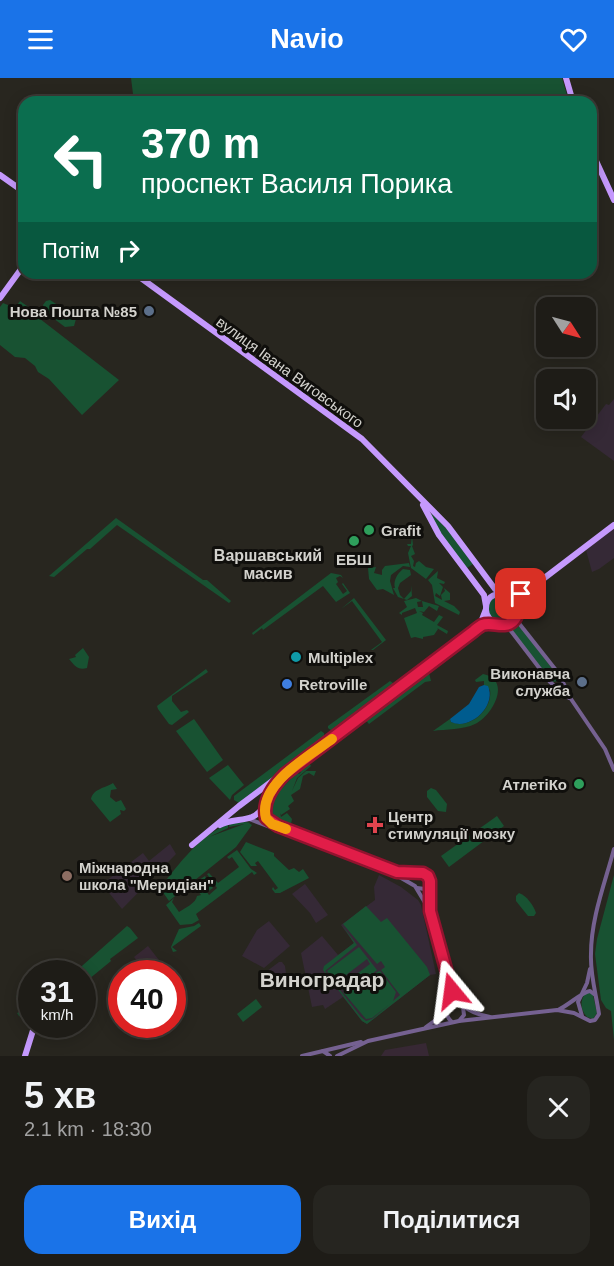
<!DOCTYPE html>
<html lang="uk">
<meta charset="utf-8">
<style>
:root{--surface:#1e1c17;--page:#262520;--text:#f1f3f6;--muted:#a1a1a1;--line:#3c3a36;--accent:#1a73e8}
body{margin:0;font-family:Helvetica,sans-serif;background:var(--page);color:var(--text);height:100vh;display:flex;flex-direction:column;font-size:22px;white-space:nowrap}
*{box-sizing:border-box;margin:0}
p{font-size:20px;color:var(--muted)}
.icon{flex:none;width:33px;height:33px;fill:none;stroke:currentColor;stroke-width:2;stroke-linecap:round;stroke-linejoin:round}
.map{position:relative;height:978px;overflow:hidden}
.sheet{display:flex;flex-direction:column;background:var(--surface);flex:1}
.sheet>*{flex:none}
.banner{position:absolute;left:18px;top:18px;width:579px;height:183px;border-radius:18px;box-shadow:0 3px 15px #0003,0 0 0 2px var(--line);background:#0b6e4f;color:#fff;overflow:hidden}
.needle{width:39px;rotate:126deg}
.fabs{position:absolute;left:536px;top:219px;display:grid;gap:12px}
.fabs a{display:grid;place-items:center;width:60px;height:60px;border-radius:12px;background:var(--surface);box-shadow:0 3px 15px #0003,0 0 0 2px var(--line);font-size:30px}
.speed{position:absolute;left:18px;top:882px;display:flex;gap:12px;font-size:30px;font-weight:700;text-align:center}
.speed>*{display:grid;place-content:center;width:78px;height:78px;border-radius:50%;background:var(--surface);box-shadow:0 3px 15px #0003,0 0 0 2px var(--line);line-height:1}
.speed small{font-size:15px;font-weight:400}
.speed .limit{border:9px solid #d22;background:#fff;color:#111}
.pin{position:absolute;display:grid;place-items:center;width:51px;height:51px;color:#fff;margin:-26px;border-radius:12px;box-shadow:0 3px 9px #0006}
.me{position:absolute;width:66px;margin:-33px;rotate:344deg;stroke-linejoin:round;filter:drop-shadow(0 0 4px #0008)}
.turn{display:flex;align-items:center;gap:21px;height:126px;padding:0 24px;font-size:27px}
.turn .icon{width:78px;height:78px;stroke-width:2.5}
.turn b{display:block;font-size:42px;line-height:51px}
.then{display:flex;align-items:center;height:57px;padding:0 24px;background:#0003;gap:12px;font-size:22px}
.round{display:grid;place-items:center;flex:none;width:63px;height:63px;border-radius:18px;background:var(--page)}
.overview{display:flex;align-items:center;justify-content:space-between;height:102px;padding:0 24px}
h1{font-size:36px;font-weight:600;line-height:45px}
.action{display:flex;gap:12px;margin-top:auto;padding:12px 24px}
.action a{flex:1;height:69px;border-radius:18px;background:var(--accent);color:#fff;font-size:24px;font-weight:600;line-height:69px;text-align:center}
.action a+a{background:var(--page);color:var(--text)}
header{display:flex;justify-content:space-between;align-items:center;height:78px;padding:0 24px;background:var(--accent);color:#fff;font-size:27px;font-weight:600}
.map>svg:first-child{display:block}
.industrial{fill:#352936}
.medical{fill:#372834}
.green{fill:#185232}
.water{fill:#005c8f}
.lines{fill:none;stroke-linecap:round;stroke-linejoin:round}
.minor{stroke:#756191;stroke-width:4}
.major{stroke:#c599fd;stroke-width:6}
.route-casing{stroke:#92132f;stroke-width:15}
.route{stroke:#e11d48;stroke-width:10}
.slow{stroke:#f59e0b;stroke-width:10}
.service-dot{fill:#5c6f8a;stroke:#100f0c;stroke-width:2}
.leisure-dot{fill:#2e9e5b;stroke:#100f0c;stroke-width:2}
.culture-dot{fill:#0f9aa8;stroke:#100f0c;stroke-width:2}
.shop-dot{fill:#3f7fe0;stroke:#100f0c;stroke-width:2}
.health-dot{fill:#e0444e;stroke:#100f0c;stroke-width:2}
.education-dot{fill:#8d6e63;stroke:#100f0c;stroke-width:2}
.labels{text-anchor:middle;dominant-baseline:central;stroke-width:6;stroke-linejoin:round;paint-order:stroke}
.poi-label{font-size:15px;font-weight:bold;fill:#d3d2cd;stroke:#100f0c;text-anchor:start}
.street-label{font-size:15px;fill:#d3d2cd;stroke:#100f0c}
.neighbourhood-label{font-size:16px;font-weight:bold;fill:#d3d2cd;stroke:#100f0c}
.district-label{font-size:21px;font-weight:bold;fill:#d3d2cd;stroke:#100f0c}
</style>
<header><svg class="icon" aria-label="menu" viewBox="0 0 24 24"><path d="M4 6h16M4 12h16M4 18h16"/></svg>Navio<svg class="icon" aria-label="heart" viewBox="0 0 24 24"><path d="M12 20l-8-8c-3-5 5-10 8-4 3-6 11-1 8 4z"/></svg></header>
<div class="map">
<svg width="614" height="978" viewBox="0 0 614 978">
<rect width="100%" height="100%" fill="#28261f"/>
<g class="industrial">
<path d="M614 321V383L581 359 606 326 609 327Z"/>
<path d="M614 450V480L599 491 592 494 586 472Z"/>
<path d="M170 766 176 776 122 831 102 806 143 775 149 783Z"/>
<path d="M379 797 401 809 418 822 421 827 436 896 430 897 367 946 362 943 343 919 325 931 323 927 312 929 301 875 322 858 338 877 354 865 341 847 375 822 374 809Z"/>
<path d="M305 806 328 837 316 845 310 835 292 816Z"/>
<path d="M269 843 290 868 264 890 242 878 257 852Z"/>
<path d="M279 884H282L285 888 287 903 283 904V908L277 912 273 910 272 900 267 893Z"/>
</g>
<g class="medical">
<path d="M148 868 169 895H147L142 888 146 885 143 881 138 884 134 879Z"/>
<path d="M426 965 429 978H381L385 972Z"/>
</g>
<g class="green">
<path d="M131 0H562L569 24H134Z"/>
<path d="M50 222 73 237 76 241 74 248 65 249 45 234 43 227 46 223Z"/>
<path d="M20 223 37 235 35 237 119 302 82 337 49 301 38 294 35 288 25 280 15 279 0 267V229L3 225 15 230Z"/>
<path d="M432 436 446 450 473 486 467 490 440 455 430 437Z"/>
<path d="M116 440 203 502H207L231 523 229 525 117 447 90 471H87L54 499 49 498Z"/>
<path d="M412 458 413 467 412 468 415 476 411 478 414 483 413 488 415 489 416 485 419 483 426 489 434 491 426 501 411 490 408 475 411 468H408L407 466H411Z"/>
<path d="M409 485 410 489 403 488 391 497 390 503 394 517 383 511 377 512 369 501 368 490 376 489 374 495 382 497V492L385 488Z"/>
<path d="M403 491 410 492 411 497 400 505 398 510 400 517 404 521 411 513V507L412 518 407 522 398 519 393 510H395C393 503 397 496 403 491Z"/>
<path d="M438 493 437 500 445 504 444 506 439 505 443 509 440 518 436 515 435 518 442 522 441 517 445 513 444 510 450 515V522L444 523 454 528 460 534 459 537 435 525 432 507 428 502Z"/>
<path d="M331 495 341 497 343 500 340 498 336 500 338 504 336 506 343 516 347 513 342 506 343 505 350 515 336 524 323 508 263 552 262 550 253 557 252 555Z"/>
<circle cx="502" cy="531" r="14"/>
<path d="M354 520 386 562 373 572H371L382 564 352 523 341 531Z"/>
<path d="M416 520 422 523 417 524 418 529H423L422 523 439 528 437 533 429 528 424 534 419 533 423 535 422 537 434 544 439 537 443 539 437 547 448 553 447 556 437 550 438 551 434 557 423 559V561L415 559 411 560 404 540 417 535 415 530 402 535V537L399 535 407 529 404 523Z"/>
<path d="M516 543 557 597 558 603 552 604 508 549Z"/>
<path d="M83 570 89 579 87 590C78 593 74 587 69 581L76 579 75 577Z"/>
<path d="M206 591 208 594 172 618V623L181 634 187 632 189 634 172 647 169 646 158 631 157 628Z"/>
<path d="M429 595 431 603 425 604 369 646 364 640 389 620 392 623 405 612 403 609 421 596 424 598Z"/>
<path d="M483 596C512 601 493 638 475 646 463 652 446 651 433 653L450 641 451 644C470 652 493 631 490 612L484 607V603L476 604 475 602Z"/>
<path d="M390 603 396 607 332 653 328 650V648Z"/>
<path d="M194 641 223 682 207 694 176 653Z"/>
<path d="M321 653 324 655V660L239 725 234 722V718Z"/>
<path d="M309 685 311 688 297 700 292 713 298 700 306 693H316L314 698 309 695 303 698 300 711 291 717 294 723 288 728 290 731 281 737 280 735 281 739 287 735 292 741 290 751 274 744 268 738C266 722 279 706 290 696L292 697 285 703 281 711 297 694 299 696 301 694 300 692Z"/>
<path d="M228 687 244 707 232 717 230 722 209 700Z"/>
<path d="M113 705 117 711 111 712 110 719 116 724 121 722 126 731 124 733 120 732 121 736 110 744 91 721C93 711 105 710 113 705Z"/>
<path d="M431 710 436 712 447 726 446 734 438 733 427 719V713Z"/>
<path d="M497 738 504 748 449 789 441 778Z"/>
<path d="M245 744 252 745H249L252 747 236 769 169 823 160 810C179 786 199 758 228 746V750L209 759 244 746 229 749 230 745Z"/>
<path d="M246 764 274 775V778L289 792 294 790 299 794 303 791 309 800 280 815H275L272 811 273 809 275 812 278 810 258 783 255 785 257 788H251L240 774Z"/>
<path d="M237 772 251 791 257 795 254 797 252 794 196 836 199 842 192 846 180 847 166 827 174 820 172 824 179 834C185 830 196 825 197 818L201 817 194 808 191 810 193 813 189 809 205 798 213 810 207 814 209 817 217 810 207 796 209 795 218 805 239 789 232 779 229 781 227 779Z"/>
<path d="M614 797V962L611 933 606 930 601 922 595 876 597 861Z"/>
<path d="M519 815C526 817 534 828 536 835L534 838H528L516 823V818Z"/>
<path d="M366 828 381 844 387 840 427 889 430 897 367 946 362 943 323 892 324 888 354 865 342 847 357 867 325 893 361 939 366 943 372 941 390 926 372 940 366 941 343 914 361 909 377 894 380 893 396 914 393 923 400 917 381 892 385 889 381 883 377 886 343 846Z"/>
<path d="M199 845 201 848 172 869 177 873 173 874 171 869 179 851 194 848Z"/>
<path d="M127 848 130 850 138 860 110 881 111 883 83 906 82 896 74 895Z"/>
<path d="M359 869 377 892 358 907 343 912 342 910 347 906 346 904 370 886 367 881 342 900 341 898 334 902 327 893Z"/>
<path d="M31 906V930L26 941 19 938 17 935 22 933 21 930 24 928 16 918 23 913 18 918 21 923 29 917 27 910 23 912 21 910Z"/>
<path d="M589 914 593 917 597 935 593 941 587 939C580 931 580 924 585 915Z"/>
<path d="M256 921 262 929 243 944 237 936Z"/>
</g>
<path class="water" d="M484 607 488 608C497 628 470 653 451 644L450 641 469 626 479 609Z"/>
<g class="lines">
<g class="minor">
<path d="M518 535V544L559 596 571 621 605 671 614 692"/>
<path d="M501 548 511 553 550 604 569 620"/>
<path d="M264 729 266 740 272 746 364 782"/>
<path d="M249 741 396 797 415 808 430 833 449 906C460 927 465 934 490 939"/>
<path d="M390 792C400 795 428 792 430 802 432 810 430 822 430 831"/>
<path d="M417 810 425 811 430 806"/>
<path d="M449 906C449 919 441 936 452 944"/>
<path d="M558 932C569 927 582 914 590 913L594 916"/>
<path d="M582 938 578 924 587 905 590 891"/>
<path d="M459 943 464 937 463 929"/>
<path d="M426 949 437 941 445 932"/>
<path d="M323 973 330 978"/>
<path d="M302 978 361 964"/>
<path d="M337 978 368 963 459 943 557 932 574 935 590 943 595 942 599 936C596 916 590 896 591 876 591 840 605 805 614 771"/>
</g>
<g class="major">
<path d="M566 0 573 24"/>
<path d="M591 72 614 122"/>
<path d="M0 97 24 114"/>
<path d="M134 195 362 361 448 448 495 511 501 515"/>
<path d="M0 220 24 187"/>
<path d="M423 427 439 457 484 517 486 528"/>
<path d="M507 515 516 523 518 535 510 545 497 547C491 543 486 539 486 532 485 508 512 519 525 514"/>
<path d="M519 532 521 521 526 514 614 447"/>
<path d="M478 550 482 547H497"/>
<path d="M220 747C230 741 242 743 252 739 268 732 271 709 283 698"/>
<path d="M192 767 239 728 476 549 481 544 486 531"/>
<path d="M25 978 35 946"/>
</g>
</g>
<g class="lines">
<defs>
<path id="route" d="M452 913 430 833V803L428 798 423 795 397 794 278 748 266 740C262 723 273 708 285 696L474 553C476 551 479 549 482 547 493 543 506 553 515 541 521 533 519 522 526 514L521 516"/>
</defs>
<use href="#route" class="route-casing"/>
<use href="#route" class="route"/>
<path class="slow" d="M286 751 272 746 266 740C257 707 309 678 332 661"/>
</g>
<g class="service-dot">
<circle cx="149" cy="233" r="6"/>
<circle cx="582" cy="604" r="6"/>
</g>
<g class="leisure-dot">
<circle cx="369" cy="452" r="6"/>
<circle cx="354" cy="463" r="6"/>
<circle cx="579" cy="706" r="6"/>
</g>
<circle class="culture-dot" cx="296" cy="579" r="6"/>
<circle class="shop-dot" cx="287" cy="606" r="6"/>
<path class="health-dot" d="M372 738h6v6h6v6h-6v6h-6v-6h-6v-6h6z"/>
<circle class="education-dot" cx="67" cy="798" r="6"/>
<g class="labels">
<g class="poi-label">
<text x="137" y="233" text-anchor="end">Нова Пошта №85</text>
<text x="381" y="452">Grafit</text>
<text x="354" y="481" text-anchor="middle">ЕБШ</text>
<text x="308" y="579">Multiplex</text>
<text x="570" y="595" text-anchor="end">Виконавча<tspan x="570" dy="17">служба</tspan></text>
<text x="299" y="606">Retroville</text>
<text x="567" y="706" text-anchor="end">АтлетіКо</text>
<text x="388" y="738">Центр<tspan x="388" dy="17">стимуляції мозку</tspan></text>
<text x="79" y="789">Міжнародна<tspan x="79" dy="17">школа "Меридіан"</tspan></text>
</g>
<g class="street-label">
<text transform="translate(290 294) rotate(36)">вулиця Івана Виговського</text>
</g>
<g class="neighbourhood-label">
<text x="268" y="477">Варшавський<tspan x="268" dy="18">масив</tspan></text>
</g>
<g class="district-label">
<text x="322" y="901">Виноградар</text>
</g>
</g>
</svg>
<div class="fabs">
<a><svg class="needle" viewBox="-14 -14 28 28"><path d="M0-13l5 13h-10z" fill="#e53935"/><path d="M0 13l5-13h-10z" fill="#a1a1a1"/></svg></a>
<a><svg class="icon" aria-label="sound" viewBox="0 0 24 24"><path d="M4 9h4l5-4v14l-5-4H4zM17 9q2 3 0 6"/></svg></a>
</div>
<div class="speed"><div>31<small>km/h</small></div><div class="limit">40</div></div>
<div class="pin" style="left:521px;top:516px;background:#d93025"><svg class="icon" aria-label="arrive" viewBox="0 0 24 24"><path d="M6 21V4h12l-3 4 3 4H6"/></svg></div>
<svg class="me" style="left:452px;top:913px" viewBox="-20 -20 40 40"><path d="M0-17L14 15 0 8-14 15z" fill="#e11d48" stroke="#fff" stroke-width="4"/></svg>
<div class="banner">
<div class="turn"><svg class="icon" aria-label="left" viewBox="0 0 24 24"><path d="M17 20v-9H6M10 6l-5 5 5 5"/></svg><div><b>370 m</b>проспект Василя Порика</div></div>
<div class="then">Потім<svg class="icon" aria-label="right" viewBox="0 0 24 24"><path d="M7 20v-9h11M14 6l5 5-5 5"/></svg></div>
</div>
</div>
<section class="sheet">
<div class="overview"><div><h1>5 хв</h1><p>2.1 km · 18:30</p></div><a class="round"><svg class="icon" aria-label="close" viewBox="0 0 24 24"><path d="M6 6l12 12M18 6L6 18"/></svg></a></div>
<div class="action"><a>Вихід</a><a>Поділитися</a></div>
</section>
